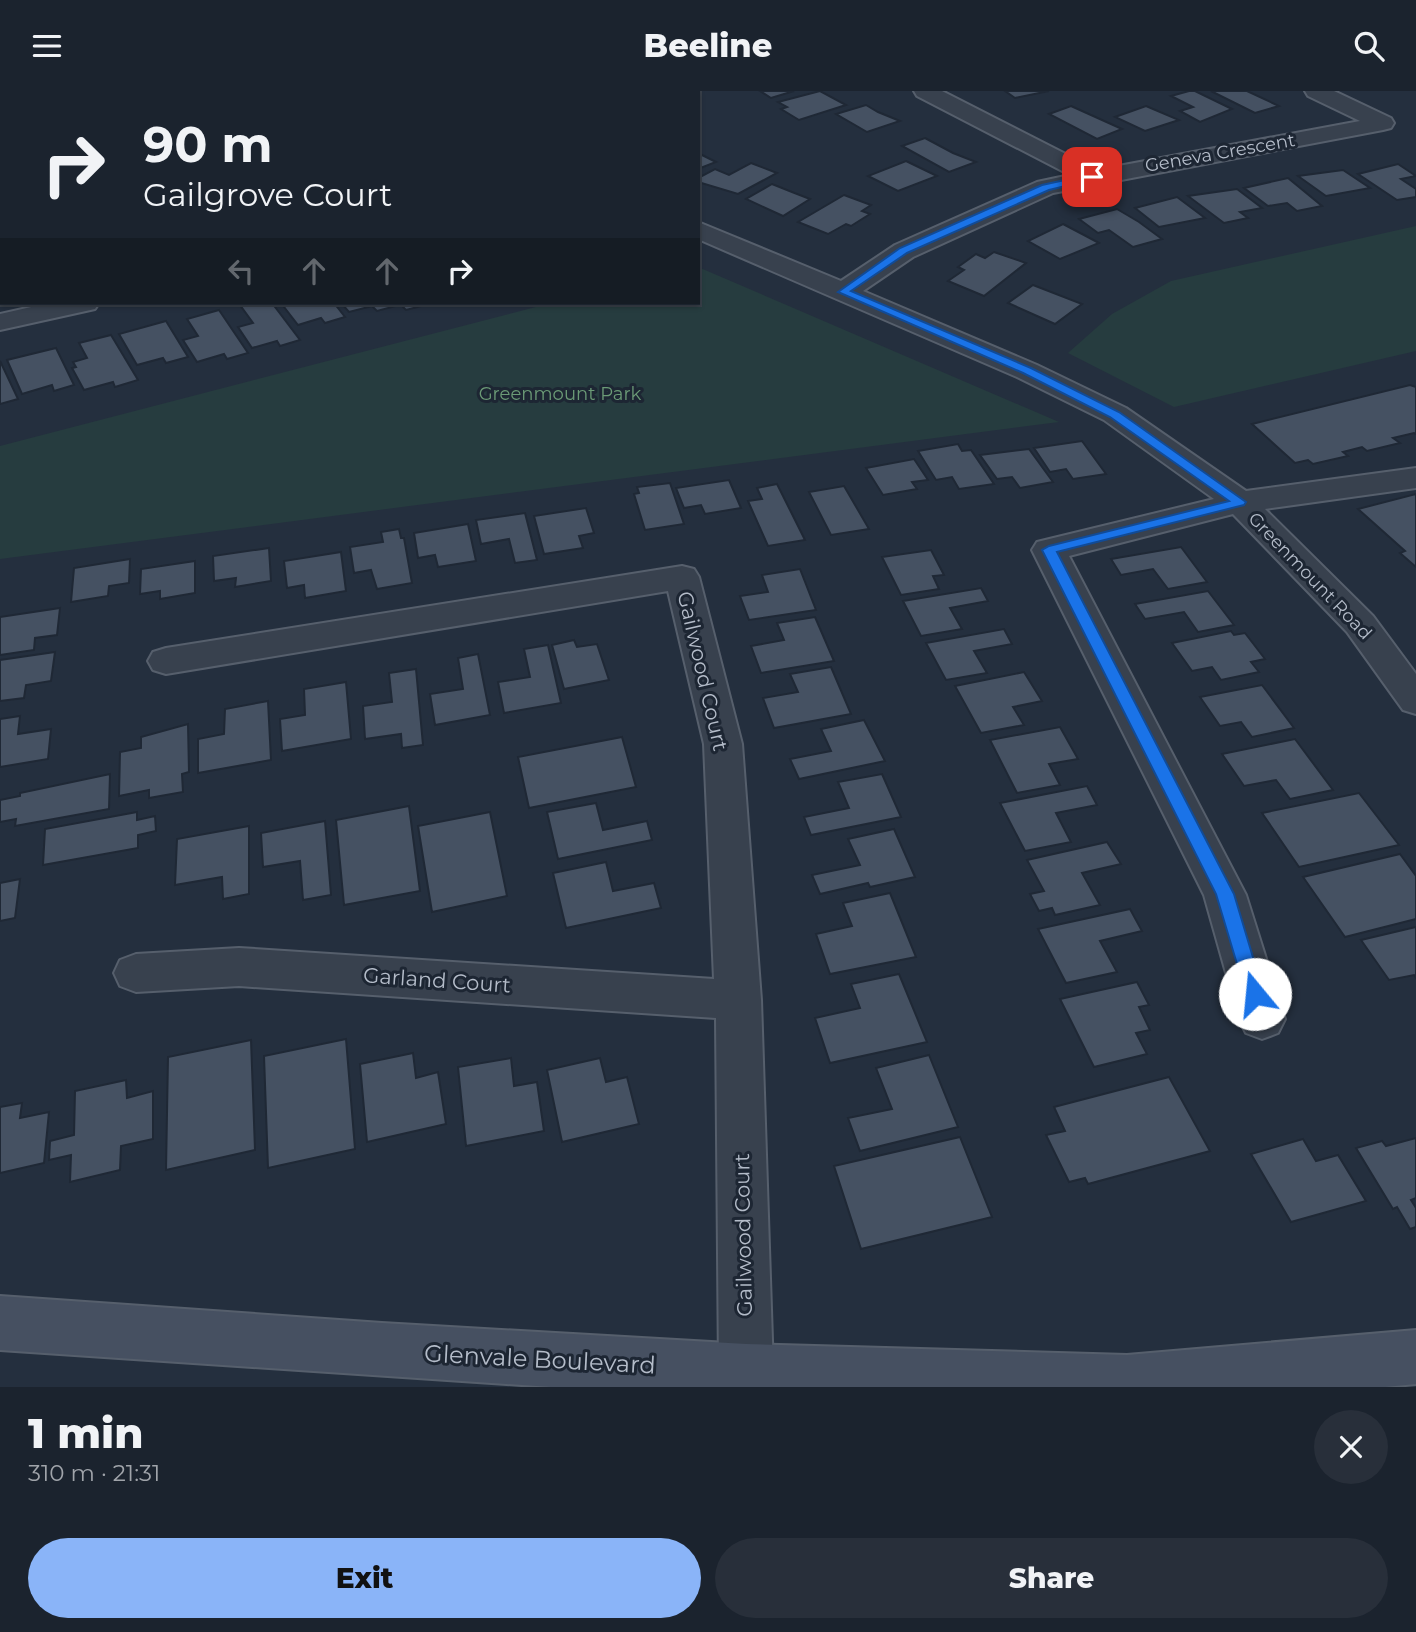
<!DOCTYPE html>
<meta charset="utf-8">
<style>
:root{--surface:#1b232e;--page:#282f3a;--text:#f1f3f6;--muted:#a0a4aa;--line:#39404a;--accent:#8ab4f8}
body{margin:0;font-family:Montserrat,sans-serif;background:var(--page);color:var(--text);height:100vh;display:flex;flex-direction:column;font-size:26px;white-space:nowrap}
*{box-sizing:border-box;margin:0}
p{font-size:23px;color:var(--muted)}
.icon{flex:none;width:38px;height:38px;fill:none;stroke:currentColor;stroke-width:2;stroke-linecap:round;stroke-linejoin:round}
.map{position:relative;height:1296px;overflow:hidden}
.side{display:flex;flex-direction:column;background:var(--surface);flex:1}
.side>*{flex:none}
.banner{position:absolute;left:0px;top:0px;width:700px;height:214px;box-shadow:0 2px 5px #0004,0 0 0 2px var(--line);background:#1b232e;color:var(--text);overflow:hidden}
.pin{position:absolute;display:grid;place-items:center;width:60px;height:60px;color:#fff;margin:-30px;border-radius:14px;box-shadow:0 4px 10px #0006}
.me{position:absolute;width:77px;margin:-38px;rotate:343deg;stroke-linejoin:round;filter:drop-shadow(0 0 5px #0008)}
.turn{display:flex;align-items:center;gap:24px;height:147px;padding:0 28px;font-size:32px}
.turn .icon{width:91px;height:91px;stroke-width:2.5}
.turn b{display:block;font-size:49px;line-height:60px}
.lanes{display:flex;align-items:center;height:66px;padding:0 28px;background:#0003;justify-content:center;gap:35px;direction:ltr}
.lanes .off{opacity:.35}
.round{display:grid;place-items:center;flex:none;width:74px;height:74px;border-radius:37px;background:var(--page)}
.headline{display:flex;align-items:center;justify-content:space-between;height:119px;padding:0 28px}
h1{font-size:42px;font-weight:800;line-height:52px}
.cta{display:flex;gap:14px;margin-top:auto;padding:14px 28px}
.cta a{flex:1;height:80px;border-radius:42px;background:var(--accent);color:#111;font-size:28px;font-weight:800;line-height:80px;text-align:center}
.cta a+a{background:var(--page);color:var(--text)}
header{display:flex;justify-content:space-between;align-items:center;height:91px;padding:0 28px;background:var(--surface);font-size:32px;font-weight:800}
.map>svg:first-child{display:block}
.green{fill:#263c3f}
.building{fill:#455162;stroke:#1f2835;stroke-width:2}
.lines{fill:none;stroke-linecap:round;stroke-linejoin:round}
.street-casing{stroke:#565f6c;stroke-width:4}
.secondary-casing{stroke:#565f6c;stroke-width:4}
.street{fill:#38414e;fill-rule:evenodd}
.secondary{fill:#465061;fill-rule:evenodd}
.route{fill:#1a73e8;stroke:#114b97;stroke-width:2}
.labels{text-anchor:middle;dominant-baseline:central;stroke-width:6;stroke-linejoin:round;paint-order:stroke}
.far-street-label{font-size:18px;fill:#b4bcc9;stroke:#1d2633}
.far-park-label{font-size:18px;fill:#6b9a76;stroke:#1d2633}
.street-label{font-size:21px;fill:#b4bcc9;stroke:#1d2633}
.near-street-label{font-size:24px;fill:#b4bcc9;stroke:#1d2633}
</style>
<header><svg class="icon" aria-label="menu" viewBox="0 0 24 24"><path d="M4 6h16M4 12h16M4 18h16"/></svg>Beeline<svg class="icon" aria-label="search" viewBox="0 0 24 24"><circle cx="10" cy="10" r="6"/><path d="M15 15l6 6"/></svg></header>
<div class="map">
<svg width="1416" height="1296" viewBox="0 0 1416 1296">
<rect width="100%" height="100%" fill="#242f3e"/>
<g class="green">
<path d="M1416 135V260L1174 316 1068 262 1112 223 1171 190Z"/>
<path d="M698 176 1059 331 0 468V355L551 212H698Z"/>
</g>
<g class="building">
<path d="M565 0H633L634 1 567 2Z"/>
<path d="M760 0H794L771 7Z"/>
<path d="M820 0 846 14 799 29 781 18 787 16 778 11Z"/>
<path d="M1005 0H1049L1015 7Z"/>
<path d="M1189 0H1195L1232 18 1200 31 1180 20 1193 16 1171 5Z"/>
<path d="M1211 0H1247L1279 15 1255 22Z"/>
<path d="M866 14 878 21 900 30 867 41 836 23Z"/>
<path d="M1071 15 1122 38 1097 48 1049 23Z"/>
<path d="M1146 15 1179 29 1145 40 1115 26Z"/>
<path d="M925 47 953 62 976 71 949 81 902 55Z"/>
<path d="M698 62 716 71 698 78Z"/>
<path d="M906 70 937 85 898 100 868 85Z"/>
<path d="M751 72 777 82 738 103 698 91V87L715 78 729 84Z"/>
<path d="M1398 73 1416 85 1401 88 1416 98V106L1397 109 1358 83Z"/>
<path d="M1343 79 1370 97 1326 105 1298 85Z"/>
<path d="M1288 87 1322 115 1297 120 1287 112 1268 115 1244 97Z"/>
<path d="M772 93 792 101 810 108 783 125 746 108Z"/>
<path d="M1237 98 1262 117 1240 121 1248 127 1224 132 1188 105Z"/>
<path d="M844 104 871 114 862 120 870 123 851 135 846 133 828 143 798 131Z"/>
<path d="M1177 106 1205 127 1159 136 1135 117Z"/>
<path d="M1117 118 1139 131 1162 148 1133 156 1109 139 1098 142 1079 128Z"/>
<path d="M1063 133 1084 144 1099 152 1060 168 1028 150Z"/>
<path d="M994 161 1026 172 984 205 948 190 964 179 958 176 976 163 985 167Z"/>
<path d="M1033 194 1082 213 1055 233 1008 212Z"/>
<path d="M248 212H272L300 249 280 255 277 250 252 257 238 236 253 232 240 214Z"/>
<path d="M281 212H334L345 226 325 232 321 227 298 234Z"/>
<path d="M341 212H394L396 215 377 220 372 215 349 221Z"/>
<path d="M399 212H433L406 219Z"/>
<path d="M219 219 248 262 227 268 224 263 197 271 183 249 198 245 187 228Z"/>
<path d="M166 230 188 266 166 272 163 267 137 274 119 243Z"/>
<path d="M111 244 138 289 115 296 113 291 84 299 72 277 76 276 73 271 87 267 79 252Z"/>
<path d="M56 257 74 294 54 300 52 294 22 303 7 269Z"/>
<path d="M0 270 18 308 0 313Z"/>
<path d="M1410 294 1416 296V343L1414 342 1393 347 1400 352 1367 360 1362 356 1343 361 1348 365 1313 373 1308 369 1295 372 1252 333Z"/>
<path d="M1082 350 1106 383 1073 388 1066 378 1050 381 1034 357Z"/>
<path d="M958 353 962 360 971 359 994 393 959 398 952 386 936 389 918 360Z"/>
<path d="M1029 358 1053 391 1020 397 1012 386 997 388 980 364Z"/>
<path d="M914 368 928 389 912 391 917 398 883 404 866 377Z"/>
<path d="M729 389 741 417 705 423 701 414 684 417 676 397Z"/>
<path d="M670 392 684 433 645 439 634 403 639 402 637 396Z"/>
<path d="M777 393 805 449 768 455 748 410 762 408 757 397Z"/>
<path d="M844 395 869 438 831 444 809 401Z"/>
<path d="M1416 403V476L1400 462 1405 460 1358 418Z"/>
<path d="M586 417 594 442 579 445 583 457 544 463 534 425Z"/>
<path d="M525 422 537 469 515 472 509 448 481 453 476 429Z"/>
<path d="M468 433 476 470 438 476 435 464 418 467 414 442Z"/>
<path d="M399 438 401 447H404L412 492 377 498 371 479 354 482 350 456 383 451 381 441Z"/>
<path d="M1181 456 1207 491 1168 498 1153 478 1121 484 1111 468Z"/>
<path d="M269 457 271 490 235 496 236 487 214 490 213 465Z"/>
<path d="M931 459 944 484 933 485 939 498 901 504 882 466Z"/>
<path d="M341 461 346 500 305 507 304 494 287 497 284 470Z"/>
<path d="M130 468 129 492 109 495 108 505 71 511 74 477Z"/>
<path d="M195 470V502L160 508V500L140 503 141 478Z"/>
<path d="M800 478 816 519 749 529 740 505 768 501 762 484Z"/>
<path d="M981 497 988 510 950 517 962 538 921 545 903 510Z"/>
<path d="M1208 500 1234 534 1198 541 1184 521 1145 528 1135 513Z"/>
<path d="M60 517 57 544 35 547 34 559 0 564V526Z"/>
<path d="M815 526 834 570 761 582 751 555 784 549 777 532Z"/>
<path d="M1004 538 1012 553 974 560 987 582 946 589 926 552Z"/>
<path d="M1231 540 1234 544 1245 542 1265 568 1251 571 1259 581 1221 589 1212 576 1192 580 1172 552Z"/>
<path d="M574 549 577 556 597 553 609 589 564 598 552 554Z"/>
<path d="M548 554 561 612 504 622 498 591 530 586 524 558Z"/>
<path d="M55 561 51 590 26 594 24 607 0 610V569Z"/>
<path d="M478 563 490 624 435 634 430 603 463 598 458 567Z"/>
<path d="M831 576 851 623 774 637 763 607 798 601 790 583Z"/>
<path d="M416 578 423 654 402 657 401 643 365 648 363 615 392 611 389 582Z"/>
<path d="M1024 581 1042 610 1013 616 1024 634 981 642 955 595Z"/>
<path d="M346 591 351 648 282 660 280 628 305 624 304 598Z"/>
<path d="M1262 594 1294 637 1252 646 1241 631 1220 635 1200 606Z"/>
<path d="M268 610 271 669 198 682V648L224 643 225 618Z"/>
<path d="M20 625 18 643 51 638 48 668 0 676V628Z"/>
<path d="M864 629 885 670 799 688 790 668 831 660 821 638Z"/>
<path d="M188 633 189 681 182 683 183 701 149 707V699L119 705 120 661 141 657V646Z"/>
<path d="M1060 636 1078 668 1049 673 1060 694 1017 702 990 649Z"/>
<path d="M622 646 636 696 529 717 518 666Z"/>
<path d="M1295 648 1333 699 1290 708 1276 689 1244 695 1222 663Z"/>
<path d="M110 683 109 718 15 735 16 728 0 731V709L20 705V702Z"/>
<path d="M882 683 901 726 811 744 804 726 849 717 838 691Z"/>
<path d="M1087 695 1097 714 1056 722 1071 751 1025 760 1000 712Z"/>
<path d="M1359 702 1399 754 1299 776 1262 722Z"/>
<path d="M596 712 603 739 647 730 652 749 558 768 547 721Z"/>
<path d="M409 715 420 800 344 814 336 729Z"/>
<path d="M137 721V729L155 725 156 740 138 744V757L43 774 45 738Z"/>
<path d="M490 721 507 805 432 821 418 735Z"/>
<path d="M325 730 331 804 303 809 300 770 263 776 261 742Z"/>
<path d="M249 735V803L223 808 222 786 175 794 177 748Z"/>
<path d="M894 738 915 786 870 796 868 792 820 803 812 784 860 774 848 748Z"/>
<path d="M1107 751 1121 773 1082 782 1100 814 1055 824 1052 817 1039 820 1030 803 1044 800 1027 769Z"/>
<path d="M1400 763 1416 785V828L1345 846 1303 786Z"/>
<path d="M606 771 613 800 654 792 661 817 566 837 553 782Z"/>
<path d="M20 788 15 827 0 830V792Z"/>
<path d="M890 802 916 866 830 883 816 843 852 835 843 812Z"/>
<path d="M1130 818 1142 840 1100 850 1117 881 1066 892 1038 838Z"/>
<path d="M1416 836V887L1414 884 1389 889 1361 849Z"/>
<path d="M899 883 927 951 830 972 815 927 860 917 851 893Z"/>
<path d="M1137 891 1149 914 1139 916 1150 939 1136 942 1147 963 1094 976 1060 908Z"/>
<path d="M346 948 355 1058 268 1077 264 965Z"/>
<path d="M251 949 255 1059 166 1079 168 966Z"/>
<path d="M413 962 416 987 438 981 446 1033 367 1051 360 973Z"/>
<path d="M929 964 958 1036 860 1060 848 1027 892 1018 876 977Z"/>
<path d="M511 967 514 995 537 991 544 1040 466 1055 458 976Z"/>
<path d="M600 967 606 991 627 986 639 1033 562 1051 547 979Z"/>
<path d="M1169 986 1210 1060 1088 1093 1085 1087 1069 1091 1046 1044 1065 1040 1054 1016Z"/>
<path d="M126 989 127 1007 153 1000V1048L121 1055 120 1079 70 1091 71 1064 49 1069 50 1050 74 1044 75 1000Z"/>
<path d="M22 1012 20 1027 49 1021 44 1072 0 1082V1016Z"/>
<path d="M960 1046 992 1126 861 1158 834 1075Z"/>
<path d="M1416 1047V1107L1411 1109 1416 1117V1136L1410 1138 1397 1116 1393 1118 1356 1057 1382 1050 1386 1055Z"/>
<path d="M1303 1048 1316 1070 1338 1064 1366 1110 1291 1131 1251 1063Z"/>
</g>
<g class="lines">
<defs>
<g id="street">
<rect x="15" y="0" width="22" height="2"/>
<path d="M472 0H495L496 2H473Z"/>
<path d="M914 0H942L1097 79 1360 30 1308 5 1305 0H1334L1391 27 1394 32 1391 37 1383 39 1053 102 913 166 863 200 1037 274 1126 317 1246 400 1416 377V397L1265 418 1373 525 1416 583V623L1403 619 1347 541 1233 423 1069 465 1246 804 1285 928 1278 942 1262 948 1246 942 1239 928 1204 804 1032 459 1037 451 1214 408 1104 329 1017 286 698 148V131L841 190 895 154 1037 91 1070 84 917 5Z"/>
<path d="M49 212H99L95 218 0 239V223Z"/>
<path d="M682 475 694 478 699 486 742 653 761 909 773 1280 767 1296H725L719 1280 716 927 239 895 136 901 120 895 114 882 120 869 136 863 239 857 714 888 704 653 668 500 166 583 153 579 148 570 153 561 166 557Z"/>
</g>
<path id="secondary" d="M0 1205 382 1232 746 1253 1127 1264 1416 1239V1293L1385 1296H551L0 1259Z"/>
</defs>
<use href="#street" class="street-casing"/>
<use href="#secondary" class="secondary-casing"/>
<use href="#street" class="street"/>
<use href="#secondary" class="secondary"/>
</g>
<path class="route" d="M1092 83 1095 84V88L1049 99 907 162 851 200 1031 277 1119 321 1246 411 1244 414 1057 461 1234 803 1264 903 1262 908 1255 911 1248 908 1246 903 1216 803 1042 459 1049 455 1229 410 1110 326 1023 282 838 201 900 157 1042 94Z"/>
<g class="labels">
<g class="far-street-label">
<text transform="translate(1220 62) rotate(-10)">Geneva Crescent</text>
<text transform="translate(1310 485) rotate(46)">Greenmount Road</text>
</g>
<g class="far-park-label">
<text x="560" y="303">Greenmount Park</text>
</g>
<g class="street-label">
<text transform="translate(703 580) rotate(77)">Gailwood Court</text>
<text transform="translate(437 889) rotate(4)">Garland Court</text>
<text transform="translate(743 1144) rotate(-91)">Gailwood Court</text>
</g>
<g class="near-street-label">
<text transform="translate(540 1268) rotate(3)">Glenvale Boulevard</text>
</g>
</g>
</svg>
<div class="pin" style="left:1092px;top:86px;background:#d93025"><svg class="icon" aria-label="arrive" viewBox="0 0 24 24"><path d="M6 21V4h12l-3 4 3 4H6"/></svg></div>
<svg class="me" style="left:1255px;top:903px" viewBox="-20 -20 40 40"><circle r="19" fill="#fff"/><path d="M0-13L10 11 0 6-10 11z" fill="#1a73e8"/></svg>
<div class="banner">
<div class="turn"><svg class="icon" aria-label="right" viewBox="0 0 24 24"><path d="M7 20v-9h11M14 6l5 5-5 5"/></svg><div><b>90 m</b>Gailgrove Court</div></div>
<div class="lanes"><svg class="icon off" aria-label="left" viewBox="0 0 24 24"><path d="M17 20v-9H6M10 6l-5 5 5 5"/></svg><svg class="icon off" aria-label="ahead" viewBox="0 0 24 24"><path d="M12 20V5M6 11l6-6 6 6"/></svg><svg class="icon off" aria-label="ahead" viewBox="0 0 24 24"><path d="M12 20V5M6 11l6-6 6 6"/></svg><svg class="icon" aria-label="right" viewBox="0 0 24 24"><path d="M7 20v-9h11M14 6l5 5-5 5"/></svg></div>
</div>
</div>
<section class="side">
<div class="headline"><div><h1>1 min</h1><p>310 m · 21:31</p></div><a class="round"><svg class="icon" aria-label="close" viewBox="0 0 24 24"><path d="M6 6l12 12M18 6L6 18"/></svg></a></div>
<div class="cta"><a>Exit</a><a>Share</a></div>
</section>
